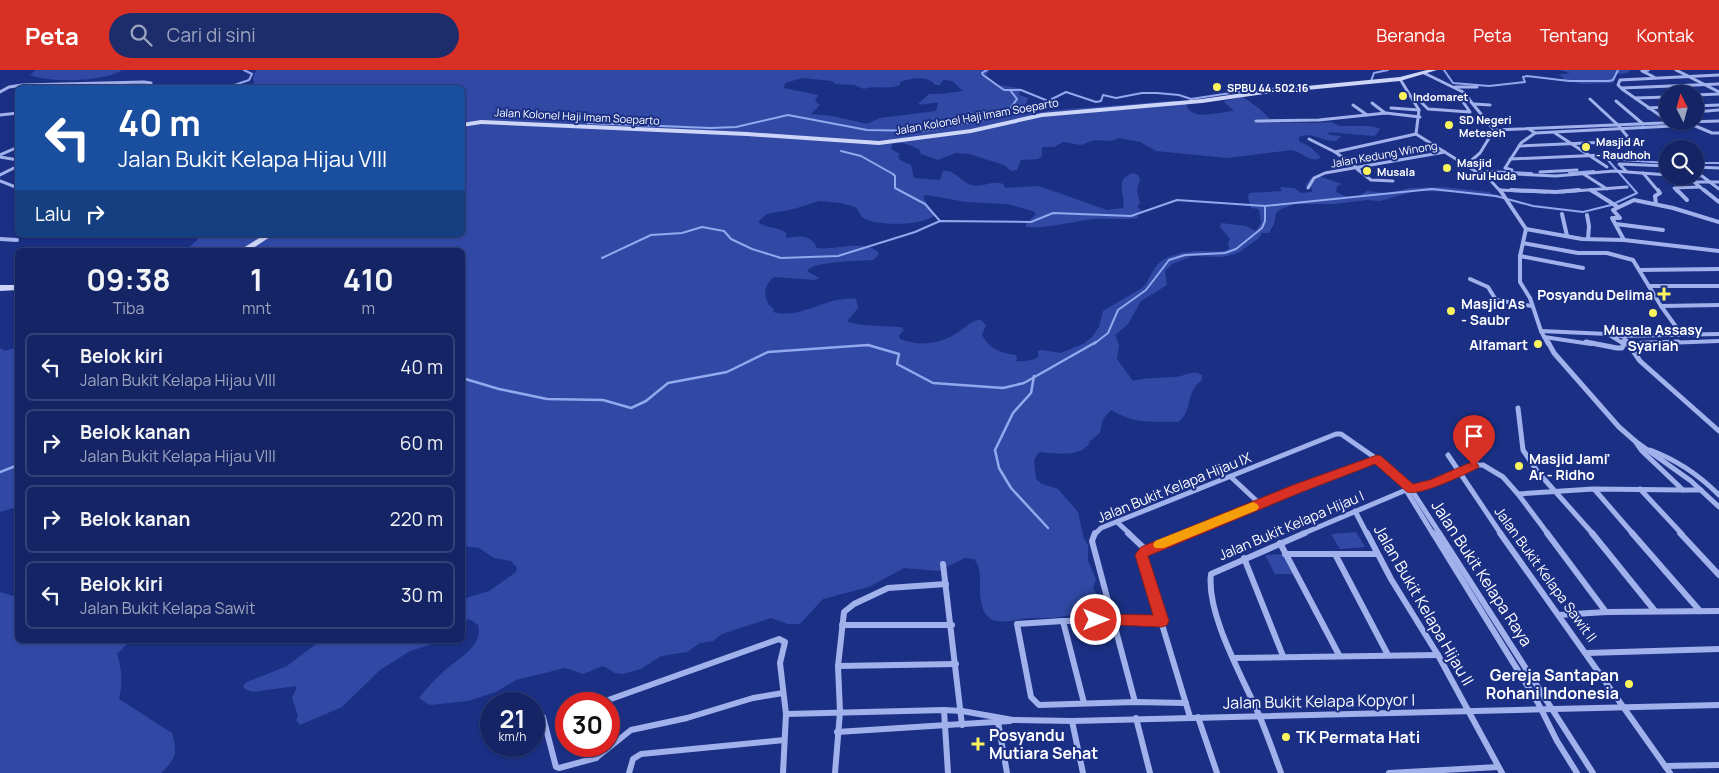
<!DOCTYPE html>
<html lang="id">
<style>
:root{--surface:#142464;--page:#1d2c6a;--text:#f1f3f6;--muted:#9da4bf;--line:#334178;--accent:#d93025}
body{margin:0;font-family:Manrope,sans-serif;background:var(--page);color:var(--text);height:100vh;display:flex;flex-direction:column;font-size:19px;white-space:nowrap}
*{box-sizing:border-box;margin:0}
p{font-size:16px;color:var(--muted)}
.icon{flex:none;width:28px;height:28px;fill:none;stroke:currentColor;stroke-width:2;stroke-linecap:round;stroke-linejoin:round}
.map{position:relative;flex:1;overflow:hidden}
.side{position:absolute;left:15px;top:178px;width:450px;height:395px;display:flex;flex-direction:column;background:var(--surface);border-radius:8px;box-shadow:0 1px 4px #0004,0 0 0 1px var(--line)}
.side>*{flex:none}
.banner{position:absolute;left:15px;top:15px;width:450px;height:152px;border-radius:8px;box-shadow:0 1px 4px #0004,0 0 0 1px var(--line);background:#1a4fa0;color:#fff;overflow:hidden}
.needle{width:32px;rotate:354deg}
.fabs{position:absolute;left:1659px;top:15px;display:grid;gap:10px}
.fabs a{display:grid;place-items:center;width:45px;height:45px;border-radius:50%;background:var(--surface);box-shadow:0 1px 4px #0004,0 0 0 1px var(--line);font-size:25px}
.speed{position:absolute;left:480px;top:622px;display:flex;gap:10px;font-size:25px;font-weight:700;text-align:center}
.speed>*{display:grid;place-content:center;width:65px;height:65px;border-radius:50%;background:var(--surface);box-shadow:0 1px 4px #0004,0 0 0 1px var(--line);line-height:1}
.speed small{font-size:12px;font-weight:400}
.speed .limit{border:8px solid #d22;background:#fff;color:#111}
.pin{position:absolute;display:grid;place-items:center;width:42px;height:42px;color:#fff;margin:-51px -21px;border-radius:50% 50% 50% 0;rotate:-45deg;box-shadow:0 0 5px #0007}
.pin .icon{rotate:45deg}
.me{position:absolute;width:55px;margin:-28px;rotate:90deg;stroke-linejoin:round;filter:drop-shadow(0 0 4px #0008)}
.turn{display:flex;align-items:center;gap:18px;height:105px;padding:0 20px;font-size:22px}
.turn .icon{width:65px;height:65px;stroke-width:2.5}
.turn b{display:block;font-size:35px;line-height:42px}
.then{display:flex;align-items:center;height:48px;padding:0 20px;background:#0003;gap:10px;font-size:19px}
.eta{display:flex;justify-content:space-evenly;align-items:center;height:85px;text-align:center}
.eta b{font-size:30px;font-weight:700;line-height:35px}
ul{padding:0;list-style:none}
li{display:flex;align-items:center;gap:15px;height:68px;margin:0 10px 8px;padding:0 10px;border:2px solid var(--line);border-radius:8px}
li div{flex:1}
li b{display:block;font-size:19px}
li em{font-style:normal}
header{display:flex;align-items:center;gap:30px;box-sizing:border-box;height:70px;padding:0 25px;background:var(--accent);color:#fff}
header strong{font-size:24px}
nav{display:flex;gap:28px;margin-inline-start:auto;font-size:18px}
.search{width:350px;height:45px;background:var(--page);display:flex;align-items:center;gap:12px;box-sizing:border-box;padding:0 18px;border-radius:28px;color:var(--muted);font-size:19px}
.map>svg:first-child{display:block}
.green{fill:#3149a5;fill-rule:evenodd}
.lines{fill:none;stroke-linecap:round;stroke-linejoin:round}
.stream-far1{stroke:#94a8ee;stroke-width:2}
.stream{stroke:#94a8ee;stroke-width:2.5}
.street-far3{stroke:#a1b1eb;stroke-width:3}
.street-far2{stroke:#a1b1eb;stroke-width:4}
.street-far1{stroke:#a1b1eb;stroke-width:5}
.street{stroke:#a1b1eb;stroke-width:6}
.secondary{fill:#cdd6f8;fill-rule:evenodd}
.route{fill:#d93025;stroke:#8d1f18}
.slow{fill:#f59e0b}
.poi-dot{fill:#fdf55e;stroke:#1b3085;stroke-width:2}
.labels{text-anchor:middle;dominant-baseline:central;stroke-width:4;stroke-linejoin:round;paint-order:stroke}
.far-poi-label{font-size:11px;font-weight:bold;fill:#fff;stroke:#1b3085;text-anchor:start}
.far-street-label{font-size:11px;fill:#fff;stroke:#1b3085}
.poi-label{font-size:14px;font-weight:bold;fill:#fff;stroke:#1b3085;text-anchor:end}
.street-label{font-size:14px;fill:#fff;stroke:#1b3085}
.near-street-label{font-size:16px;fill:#fff;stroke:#1b3085}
.near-poi-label{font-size:16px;font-weight:bold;fill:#fff;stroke:#1b3085;text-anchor:start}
</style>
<header>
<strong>Peta</strong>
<div class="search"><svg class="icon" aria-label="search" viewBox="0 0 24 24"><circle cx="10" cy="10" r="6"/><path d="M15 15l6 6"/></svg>Cari di sini</div>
<nav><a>Beranda</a><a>Peta</a><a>Tentang</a><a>Kontak</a></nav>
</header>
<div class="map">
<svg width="1719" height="703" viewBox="0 0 1719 703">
<rect width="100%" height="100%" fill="#1b3085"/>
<g class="green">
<path d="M36 0H122C104 12 50 13 30 5Z"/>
<path d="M256 0H990L986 5 997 15 1021 18 1019 25 1028 28 1027 32 1020 41 1021 45 1056 40 1171 31H1184C1187 36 1188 41 1194 43 1201 47 1225 42 1234 41L1223 31 1243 27 1260 39 1270 49H1256L1255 51 1257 52 1314 53 1331 52 1340 56H1371L1380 59 1376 65 1373 66 1327 62 1330 65 1341 66 1336 71C1322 72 1313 61 1299 67V71L1310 77 1321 87C1312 95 1301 81 1291 80L1227 88 1156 81 1140 72 1119 68 1111 71 1094 70 1081 75 1063 72 1054 77H1042V86L1038 89 1021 90 1017 100 1011 101 1004 95 969 84 956 83 938 90 921 84 919 79C909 75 903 71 892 74L891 79 900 84 898 86 900 90 911 95 914 108 940 110 943 101C954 99 961 112 971 115 982 118 992 110 1003 114L1005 118 1039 116 1107 140 1123 138C1127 126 1112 110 1133 103L1138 105 1140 109 1137 120 1140 134 1137 136 1143 143 1137 145 1138 148C1123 150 1110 148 1095 149 1072 151 1049 159 1026 157V154L1036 144 1033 141 1007 134 966 132 927 125 923 126 924 129 935 145C923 156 879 156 865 149 860 147 860 141 855 137L841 133 819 131 794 139 767 144 758 152C767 159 778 156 786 163V168C800 166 810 164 817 178 835 181 868 168 879 184L873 190C860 191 813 191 807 201L819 208 815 210 774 207C763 215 762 231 774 239L773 242C802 250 828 225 856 229L858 238 848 250V252L862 255 901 257 904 260 899 266 900 269C921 277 941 274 960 261 968 256 971 250 981 250L986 255 982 265C989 279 1001 283 1016 285L1017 289 1016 291C1023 292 1032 291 1038 287V281L1041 280 1061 283 1083 274 1092 267 1099 257 1103 241 1142 218C1150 211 1151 200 1160 192 1170 184 1189 181 1202 181 1211 181 1220 183 1229 179L1228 173 1230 169 1220 157 1221 153 1246 156 1256 161 1261 153 1259 139 1251 138 1248 126 1250 123 1282 121 1280 117 1294 118 1301 123 1312 122V119L1305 116 1311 108 1316 105 1342 114 1337 116 1336 122 1347 127 1359 126 1367 121 1388 123 1410 118 1443 117 1489 122 1498 128 1457 122 1416 121 1380 131 1367 130 1335 134H1295L1281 139 1276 143 1274 154 1269 163H1262L1259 168 1238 183 1223 187 1192 186 1172 194 1165 201 1167 215 1141 231 1128 254 1115 265 1119 275 1117 289 1133 311C1148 307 1160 308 1174 307 1185 307 1191 299 1202 305V310C1184 323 1194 340 1178 352 1150 351 1137 355 1111 340L1103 349 1100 363 1089 372V374C1078 388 1055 383 1039 382L1034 390 1036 409 1042 414 1058 419 1078 442 1084 469 1088 475V491L1096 509 1093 518C1100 528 1105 536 1100 548H1088L1077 543C1057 549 1050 548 1031 548 1011 549 986 562 981 531 978 517 984 501 974 489L965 488 938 501 904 498 869 517 823 529 800 554H788L771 548 722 564 713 571 700 573 687 582 661 586 641 599 623 604 615 603 603 596 583 604 565 598 516 610 496 622 468 631 430 635 419 628C426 619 434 610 443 602 455 591 485 575 478 555L471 550 463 549V529L489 521 516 502 517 498 511 491 494 488 479 478 463 476 462 180H186L196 171 200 165H462V18L250 17 254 14 253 8ZM802 8 832 11 835 14 854 15 864 19C876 15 888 20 900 15V12C910 8 929 5 935 15H940L943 10C955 9 955 15 963 21L940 24H929L918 34C925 36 931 32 938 33L936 41 880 48 867 54 833 46 811 44 820 35 815 31 818 25 784 18 785 13Z"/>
<path d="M1560 0H1630L1627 3 1613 5 1615 9 1613 13 1582 14 1563 10V7L1558 5 1570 3Z"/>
<path d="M17 277V437L0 442V278L5 281Z"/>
<path d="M1356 462 1365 477 1340 479 1331 464Z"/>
<path d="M1284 484 1294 504H1275L1265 485Z"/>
<path d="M0 522 17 527 18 570H131L117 584C122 600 123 613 119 629L172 663C178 684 176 688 161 703H0Z"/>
<path d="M321 570H445L410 581 380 600 342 637 300 655 296 650 298 646 292 628 296 619V616L253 622 245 619 243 616 247 612 287 596Z"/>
</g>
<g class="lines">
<g class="stream-far1">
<path d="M987 0 982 3 983 5 1004 20H1021L1048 31 1066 22 1096 32 1101 31 1103 25 1116 28 1142 23H1157L1179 25 1191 29 1244 21 1299 17"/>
<path d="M1444 0 1453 13 1489 16 1525 12 1523 7 1527 6 1569 11H1609L1613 10 1618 0"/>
<path d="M1371 11 1374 3 1388 0"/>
<path d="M226 18 249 10 252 4 244 0"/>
<path d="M588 53 710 58 736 57 788 45 867 60 923 61 1005 46 1017 29 1010 20"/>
<path d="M841 81 861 86 893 104 895 106V118L925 134 940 151"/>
<path d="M1695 93H1719"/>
<path d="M1485 101 1532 103"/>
<path d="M1569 103 1594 101"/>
<path d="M602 188 651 165 682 163 702 157 724 161 731 169 752 179 781 188 838 186 915 162 940 151 1031 152 1053 143 1131 146 1177 130 1265 136 1432 119 1496 126 1533 136 1583 142 1611 135 1637 123 1607 89 1668 93"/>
<path d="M1094 274 1108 263 1118 240 1146 220 1169 190 1185 185 1225 183 1236 179 1262 158 1265 151V136"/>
</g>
<g class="stream">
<path d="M1034 306 1031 323 1013 343 995 380 999 398 1011 418 1048 458"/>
<path d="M462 308 499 319 547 329 603 330 631 338 646 331 668 313 727 302 768 282 868 275 899 284 897 294 933 313 1003 318 1024 313 1096 272"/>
<path d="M0 402 18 395"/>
</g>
<g class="street-far3">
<path d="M1648 0 1642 1 1654 7"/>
<path d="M1676 0 1719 22"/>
<path d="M1424 3 1463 22 1494 60 1480 83 1466 95"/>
<path d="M1400 9 1419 40 1416 64 1491 111 1501 122"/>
<path d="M1455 17H1477"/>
<path d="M1622 18 1719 14"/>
<path d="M0 22 9 17 22 15 144 12 151 13 148 18"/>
<path d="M1695 25 1719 24"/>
<path d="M1453 28 1461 29 1470 42 1428 39 1420 31Z"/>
<path d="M1635 28 1668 27"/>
<path d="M1461 29H1469"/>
<path d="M1616 31 1643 54"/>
<path d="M1372 33 1385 43"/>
<path d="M1474 34 1490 35"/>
<path d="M1353 35 1367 45"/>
<path d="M1695 36 1719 35"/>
<path d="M1391 38 1419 40"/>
<path d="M1648 38 1668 37"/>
<path d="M1695 42 1719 40"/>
<path d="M0 45 18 43"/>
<path d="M1256 51 1319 50 1386 43 1420 47"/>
<path d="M1668 51 1622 19 1618 15 1620 10 1719 5"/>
<path d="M1719 51 1686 52 1712 63H1719"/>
<path d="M1494 60 1686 52"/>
<path d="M1535 63 1692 55"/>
<path d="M1555 63 1607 97"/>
<path d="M1309 69 1335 82 1416 64"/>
<path d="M1519 76 1631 71 1618 55 1590 29"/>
<path d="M1335 82 1359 99"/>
<path d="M0 85 18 77"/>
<path d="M0 87 18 90"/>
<path d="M1510 89 1626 84"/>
<path d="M1695 97 1719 98"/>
<path d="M1357 99 1371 110 1393 111"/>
<path d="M1512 100 1505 98 1521 73 1535 63 1529 59"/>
<path d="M1626 101 1619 94 1668 96"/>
<path d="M1477 102 1556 106 1614 101 1668 105"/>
<path d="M1540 102 1577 100"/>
<path d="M1582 103 1607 119"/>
<path d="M1643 103 1659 122"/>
<path d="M0 105 18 96"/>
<path d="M1695 105 1702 106 1719 119"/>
<path d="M0 111 18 118"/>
<path d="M1308 118 1314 108 1325 103 1445 82"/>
<path d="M1500 120 1546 122"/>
<path d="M1590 120 1593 122"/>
<path d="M1561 122 1627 117"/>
<path d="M1678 122 1674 118 1700 117"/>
<path d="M1706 122 1694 112H1719"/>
</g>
<g class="street-far2">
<path d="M1500 120 1526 159 1520 186V212L1530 228 1541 261 1548 274"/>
<path d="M1511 120 1556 122 1579 120"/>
<path d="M1591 120 1618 137"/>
<path d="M1677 120 1687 130"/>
<path d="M1704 120 1719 132"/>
<path d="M1656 134 1655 126 1660 123 1658 120"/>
<path d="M1562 144 1567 166"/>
<path d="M1587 145 1589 156 1588 169"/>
<path d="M1616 154 1663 160"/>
<path d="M1526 159 1582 169 1624 170 1719 181"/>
<path d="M0 169 17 170"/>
<path d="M1624 170 1612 148H1620L1613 140 1634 130 1673 138 1719 152"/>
<path d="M1523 173 1578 183H1607L1633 190 1661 236 1682 265"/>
<path d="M1520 186 1583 198"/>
<path d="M1640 200 1719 199"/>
<path d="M1470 209 1488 217 1496 230 1532 236"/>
<path d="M1649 216H1719"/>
<path d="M1661 236 1719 235"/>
<path d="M1541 261 1608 264 1624 274"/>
<path d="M1615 266 1719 264"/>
<path d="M1623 266 1628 274"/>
<path d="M1544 267 1591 274"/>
<path d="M1639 274 1719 271"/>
</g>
<g class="street-far1">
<path d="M1548 272 1554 283 1619 357 1635 371 1691 411 1719 437"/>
<path d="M1586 272 1617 278H1622L1624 274 1678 272"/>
<path d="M1622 272 1624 274"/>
<path d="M1627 272 1640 291 1719 361"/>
<path d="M1518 338 1523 380 1537 401 1593 464"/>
<path d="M1650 380C1677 390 1699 405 1719 425"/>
<path d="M1448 385 1501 464"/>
<path d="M1231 407 1260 434"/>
<path d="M1640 419 1682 464"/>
<path d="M1406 420 1433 464"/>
<path d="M1595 420 1633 464"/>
<path d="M1683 420H1701"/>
<path d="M1518 424 1548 464"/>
<path d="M1355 441 1367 464"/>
<path d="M1117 452 1130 464"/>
<path d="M1095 464 1101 458 1336 364H1341L1377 389 1411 419 1440 464"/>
<path d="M1185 464 1377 389"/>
<path d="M1302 464 1406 420 1433 413 1474 395H1483L1503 407 1518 424 1593 419 1683 420 1642 381 1635 371"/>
</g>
<g class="street">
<path d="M1095 463 1092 471 1135 632"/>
<path d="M1128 463 1146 480"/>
<path d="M1188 463 1146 480 1141 485 1190 647"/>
<path d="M1367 463 1391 509 1438 585 1502 703"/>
<path d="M1433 463 1538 633 1557 671 1577 703"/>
<path d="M1439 463 1593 703"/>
<path d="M1500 463 1670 703"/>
<path d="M1547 463 1606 542"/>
<path d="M1592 463 1655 541"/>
<path d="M1632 463 1700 541"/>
<path d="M1680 463 1719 505"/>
<path d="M1280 473 1339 585"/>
<path d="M1285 484H1377"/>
<path d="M1335 484 1388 585"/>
<path d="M1244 488 1283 586"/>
<path d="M943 494 962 655"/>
<path d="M1559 545 1606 542 1719 541"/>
<path d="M1063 551H1162"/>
<path d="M842 555H952"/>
<path d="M1587 583 1719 579"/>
<path d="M1233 588 1438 585"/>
<path d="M838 596 956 594"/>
<path d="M578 627 580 634"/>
<path d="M1084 633 1063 551 1017 554 1031 627 1039 635 1135 632 1186 633"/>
<path d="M597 634 779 569 785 572 780 593 786 644"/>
<path d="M944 640 948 703"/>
<path d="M543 647 556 697 559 698 596 688 631 660 687 648 753 628 783 623"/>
<path d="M1198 647 1217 703"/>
<path d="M1136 648 1150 703"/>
<path d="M1072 651 1083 703"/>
<path d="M998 652 1007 703"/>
<path d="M837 662 1010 651"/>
<path d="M593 676 596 688"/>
<path d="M1665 696 1719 695"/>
<path d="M629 703 633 689 641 684 784 670"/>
<path d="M783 703 786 644 944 640 962 641 1013 650 1072 651 1719 635"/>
<path d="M835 703 840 642 838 596 844 542 854 534 888 518 946 514"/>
<path d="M1281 703C1274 684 1267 664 1259 645 1243 608 1206 544 1211 504L1305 463"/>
<path d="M1389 703 1498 697"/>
</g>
<g class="secondary">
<path d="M1427 0H1437L1400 11 1264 24 1202 33 1042 47 971 63 879 75 747 66 481 54 462 57V53L481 50 747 62 879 71 971 59 1042 43 1202 29 1264 20 1400 7Z"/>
<path d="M264 165H273L250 180H240Z"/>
<path d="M0 215H18V220L0 221Z"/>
</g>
</g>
<path class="route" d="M1377 385 1381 386 1413 414 1430 410 1474 391 1479 396 1478 398C1463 405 1422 426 1407 422L1375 394 1302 422 1148 486 1169 551 1167 555 1162 557 1091 554 1088 550 1091 546 1096 544 1153 545 1135 485 1141 477 1293 415Z"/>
<path class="slow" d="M1253 432 1257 434 1259 437 1257 440 1164 478H1155L1153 475 1155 471Z"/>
<g class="poi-dot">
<circle cx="1217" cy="17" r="5"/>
<circle cx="1403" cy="26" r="5"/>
<circle cx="1449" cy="55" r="5"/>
<circle cx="1586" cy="77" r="5"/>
<circle cx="1447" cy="98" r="5"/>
<circle cx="1367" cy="101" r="5"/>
<path d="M1661.5 216.5h5v5h5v5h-5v5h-5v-5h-5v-5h5z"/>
<circle cx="1451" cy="241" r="5"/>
<circle cx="1653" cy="243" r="5"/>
<circle cx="1538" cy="274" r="5"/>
<circle cx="1519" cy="396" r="5"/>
<circle cx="1629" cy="614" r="5"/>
<circle cx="1286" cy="667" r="5"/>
<path d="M975.5 666.5h5v5h5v5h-5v5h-5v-5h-5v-5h5z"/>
</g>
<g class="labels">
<g class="far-poi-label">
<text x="1227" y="17">SPBU 44.502.16</text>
<text x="1413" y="26">Indomaret</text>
<text x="1459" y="49">SD Negeri<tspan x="1459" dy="13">Meteseh</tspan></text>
<text x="1596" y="71">Masjid Ar<tspan x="1596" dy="13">- Raudhoh</tspan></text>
<text x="1457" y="92">Masjid<tspan x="1457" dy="13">Nurul Huda</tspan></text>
<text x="1377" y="101">Musala</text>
</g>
<g class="far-street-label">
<text transform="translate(577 46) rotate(3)">Jalan Kolonel Haji Imam Soeparto</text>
<text transform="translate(977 46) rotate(-10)">Jalan Kolonel Haji Imam Soeparto</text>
<text transform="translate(1384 84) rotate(-10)">Jalan Kedung Winong</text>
</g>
<g class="poi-label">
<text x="1653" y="224">Posyandu Delima</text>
<text x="1461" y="233" text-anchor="start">Masjid As<tspan x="1461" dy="16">- Saubr</tspan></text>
<text x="1653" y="259" text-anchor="middle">Musala Assasy<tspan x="1653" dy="16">Syariah</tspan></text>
<text x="1528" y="274">Alfamart</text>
<text x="1529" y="388" text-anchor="start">Masjid Jami'<tspan x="1529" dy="16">Ar - Ridho</tspan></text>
</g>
<g class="street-label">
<text transform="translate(1174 417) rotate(-22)">Jalan Bukit Kelapa Hijau IX</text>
<text transform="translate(1291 455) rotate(-23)">Jalan Bukit Kelapa Hijau I</text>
<text transform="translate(1546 504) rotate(54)">Jalan Bukit Kelapa Sawit II</text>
</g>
<g class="near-street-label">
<text transform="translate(1482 503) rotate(57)">Jalan Bukit Kelapa Raya</text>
<text transform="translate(1424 535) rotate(60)">Jalan Bukit Kelapa Hijau II</text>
<text transform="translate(1319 631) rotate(-1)">Jalan Bukit Kelapa Kopyor I</text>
</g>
<g class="near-poi-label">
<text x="1619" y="605" text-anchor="end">Gereja Santapan<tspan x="1619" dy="18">Rohani Indonesia</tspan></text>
<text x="989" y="665">Posyandu<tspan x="989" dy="18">Mutiara Sehat</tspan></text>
<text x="1296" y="667">TK Permata Hati</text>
</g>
</g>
</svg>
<div class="fabs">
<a><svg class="needle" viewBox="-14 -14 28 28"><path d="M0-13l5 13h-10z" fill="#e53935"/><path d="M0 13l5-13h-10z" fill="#9da4bf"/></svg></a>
<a><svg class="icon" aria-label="search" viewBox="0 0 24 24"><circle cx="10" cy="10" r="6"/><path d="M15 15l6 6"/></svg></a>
</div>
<div class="speed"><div>21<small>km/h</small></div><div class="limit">30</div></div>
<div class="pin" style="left:1474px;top:396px;background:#d93025"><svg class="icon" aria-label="arrive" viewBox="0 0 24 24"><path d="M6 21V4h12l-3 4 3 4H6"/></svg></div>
<svg class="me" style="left:1096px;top:550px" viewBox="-20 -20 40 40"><circle r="17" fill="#d93025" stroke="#fff" stroke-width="3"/><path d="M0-11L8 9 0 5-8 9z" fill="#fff"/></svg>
<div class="banner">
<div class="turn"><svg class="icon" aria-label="left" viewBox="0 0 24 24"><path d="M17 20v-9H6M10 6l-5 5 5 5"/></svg><div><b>40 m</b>Jalan Bukit Kelapa Hijau VIII</div></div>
<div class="then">Lalu<svg class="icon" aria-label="right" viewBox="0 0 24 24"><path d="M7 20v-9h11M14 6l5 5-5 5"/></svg></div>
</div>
<section class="side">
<div class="eta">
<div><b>09:38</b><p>Tiba</p></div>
<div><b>1</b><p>mnt</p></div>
<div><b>410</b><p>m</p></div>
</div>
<ul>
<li><svg class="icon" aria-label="left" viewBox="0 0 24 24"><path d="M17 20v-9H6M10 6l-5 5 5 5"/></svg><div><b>Belok kiri</b><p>Jalan Bukit Kelapa Hijau VIII</p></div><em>40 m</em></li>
<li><svg class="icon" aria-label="right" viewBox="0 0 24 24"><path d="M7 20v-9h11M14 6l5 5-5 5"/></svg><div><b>Belok kanan</b><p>Jalan Bukit Kelapa Hijau VIII</p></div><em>60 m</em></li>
<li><svg class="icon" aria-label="right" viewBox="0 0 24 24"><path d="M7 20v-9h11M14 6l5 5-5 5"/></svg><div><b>Belok kanan</b></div><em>220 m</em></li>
<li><svg class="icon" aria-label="left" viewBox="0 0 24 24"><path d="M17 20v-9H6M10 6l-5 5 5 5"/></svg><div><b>Belok kiri</b><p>Jalan Bukit Kelapa Sawit</p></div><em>30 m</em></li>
</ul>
</section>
</div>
